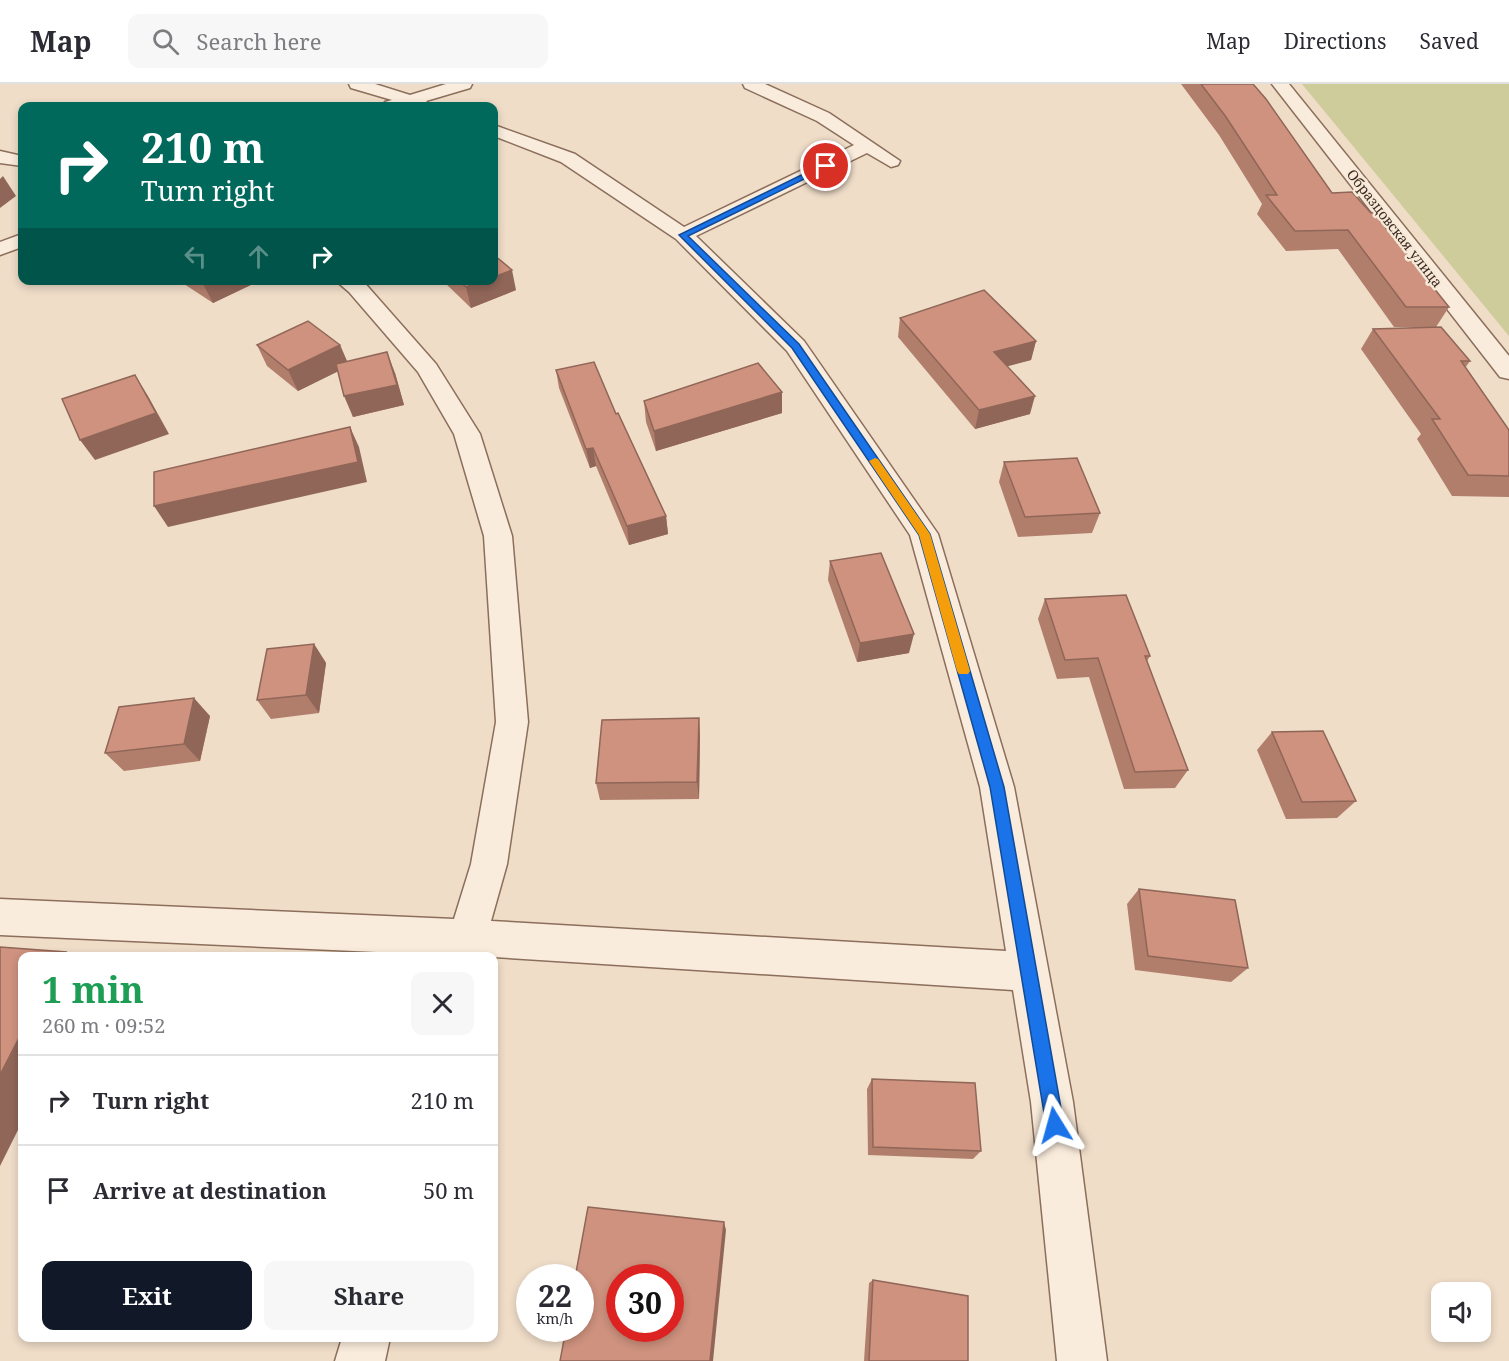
<!DOCTYPE html>
<meta charset="utf-8">
<style>
:root{--surface:#fff;--page:#f7f7f7;--text:#2b2b33;--muted:#7c7c81;--line:#e1e1e2;--accent:#111827}
body{margin:0;font-family:"Noto Serif",serif;background:var(--page);color:var(--text);height:100vh;display:flex;flex-direction:column;font-size:22px;white-space:nowrap}
*{box-sizing:border-box;margin:0}
p{font-size:20px;color:var(--muted)}
.icon{flex:none;width:33px;height:33px;fill:none;stroke:currentColor;stroke-width:2;stroke-linecap:round;stroke-linejoin:round}
.map{position:relative;flex:1;overflow:hidden}
.drawer{position:absolute;left:18px;top:868px;width:480px;height:390px;display:flex;flex-direction:column;background:var(--surface);border-radius:12px;box-shadow:0 3px 9px #0003}
.drawer>*{flex:none}
.banner{position:absolute;left:18px;top:18px;width:480px;height:183px;border-radius:12px;box-shadow:0 3px 9px #0003;background:#00695c;color:#fff;overflow:hidden}
.buttons{position:absolute;left:1431px;top:1198px;display:grid;gap:12px}
.buttons a{display:grid;place-items:center;width:60px;height:60px;border-radius:12px;background:var(--surface);box-shadow:0 3px 9px #0003;font-size:30px}
.speed{position:absolute;left:516px;top:1180px;display:flex;gap:12px;font-size:30px;font-weight:700;text-align:center}
.speed>*{display:grid;place-content:center;width:78px;height:78px;border-radius:50%;background:var(--surface);box-shadow:0 3px 9px #0003;line-height:1}
.speed small{font-size:15px;font-weight:400}
.speed .limit{border:9px solid #d22;background:#fff;color:#111}
.pin{position:absolute;display:grid;place-items:center;width:51px;height:51px;color:#fff;margin:-26px;border:3px solid #fff;border-radius:50%;box-shadow:0 2px 6px #0007}
.me{position:absolute;width:66px;margin:-33px;rotate:352deg;stroke-linejoin:round;filter:drop-shadow(0 0 4px #0008)}
.turn{display:flex;align-items:center;gap:21px;height:126px;padding:0 24px;font-size:27px}
.turn .icon{width:78px;height:78px;stroke-width:2.5}
.turn b{display:block;font-size:42px;line-height:51px}
.lanes{display:flex;align-items:center;height:57px;padding:0 24px;background:#0003;justify-content:center;gap:30px;direction:ltr}
.lanes .off{opacity:.35}
.round{display:grid;place-items:center;flex:none;width:63px;height:63px;border-radius:12px;background:var(--page)}
.head{display:flex;align-items:center;justify-content:space-between;height:102px;padding:0 24px}
h1{font-size:36px;font-weight:700;line-height:45px;color:#1e9e55}
.cta{display:flex;gap:12px;margin-top:auto;padding:12px 24px}
.cta a{flex:1;height:69px;border-radius:12px;background:var(--accent);color:#fff;font-size:24px;font-weight:700;line-height:69px;text-align:center}
.cta a+a{background:var(--page);color:var(--text)}
ul{padding:0;list-style:none}
li{display:flex;align-items:center;gap:18px;height:90px;padding:0 24px;border-top:2px solid var(--line)}
li div{flex:1}
li b{display:block;font-size:22px}
li em{font-style:normal}
header{display:flex;align-items:center;gap:36px;box-sizing:border-box;height:84px;padding:0 30px;background:var(--surface);border-bottom:2px solid var(--line)}
header strong{font-size:28px}
nav{display:flex;gap:33px;margin-inline-start:auto;font-size:21px}
.search{width:420px;height:54px;background:var(--page);display:flex;align-items:center;gap:15px;box-sizing:border-box;padding:0 21px;border-radius:12px;color:var(--muted);font-size:22px}
.map>svg:first-child{display:block}
.green{fill:#cecc9b}
.lines{fill:none;stroke-linecap:round;stroke-linejoin:round}
.minor-casing{stroke:#8c6e5c;stroke-width:3}
.minor{fill:#faecdc;fill-rule:evenodd}
.wall{fill:#b17e6c}
.shaded-wall{fill:#906658}
.building{fill:#ce927e;stroke:#906658;stroke-width:1.5;fill-rule:evenodd}
.route{fill:#1a73e8;stroke:#114b97;stroke-width:1.5}
.slow{fill:#f59e0b}
.labels{text-anchor:middle;dominant-baseline:central;stroke-width:5;stroke-linejoin:round;paint-order:stroke}
.far-street-label{font-size:14px;fill:#3c2920;stroke:#f7e9d8}
</style>
<header>
<strong>Map</strong>
<div class="search"><svg class="icon" aria-label="search" viewBox="0 0 24 24"><circle cx="10" cy="10" r="6"/><path d="M15 15l6 6"/></svg>Search here</div>
<nav><a>Map</a><a>Directions</a><a>Saved</a></nav>
</header>
<div class="map">
<svg width="1509" height="1277" viewBox="0 0 1509 1277">
<rect width="100%" height="100%" fill="#efddc8"/>
<path class="green" d="M1302 0H1509V252Z"/>
<g class="lines">
<defs>
<g id="minor">
<path d="M349 0H375L410 11 446 0H472L470 4 426 17 428 19 425 22H383L385 18 392 16 351 4Z"/>
<path d="M743 0H765L829 29 900 77 898 81 891 83 867 69 696 152 804 257 938 450 1014 703 1073 1018 1107 1277H1057L1031 1018 1013 906 494 873H443V871L0 851V815L454 835 471 780 496 638 484 452 454 350 418 288 349 208 335 196H362L436 280 480 350 512 452 528 638 507 780 491 837 1006 867 980 703 910 451 787 267 676 155 561 78 494 52V41L575 70 684 143 854 61 817 37 745 4Z"/>
<path d="M1272 0H1289L1509 272V295L1500 293Z"/>
<path d="M0 67 22 72V82L0 79Z"/>
<path d="M22 150V163L0 171V158Z"/>
<path d="M342 1254H390L385 1277H335Z"/>
</g>
</defs>
<use href="#minor" class="minor-casing"/>
<use href="#minor" class="minor"/>
</g>
<g class="wall">
<path d="M1181 0H1253L1332 109 1449 223 1436 243H1394L1338 165 1286 167 1257 130 1262 120 1219 51Z"/>
<path d="M178 196H261L213 219Z"/>
<path d="M442 196H494L516 206 471 224Z"/>
<path d="M900 234 1036 257 1031 276 1007 282 1030 330 975 345 898 253Z"/>
<path d="M1373 245 1470 277 1465 284 1509 346V413L1452 412 1417 355 1421 350 1361 265Z"/>
<path d="M257 261H340L347 277 395 289 404 321 353 333 338 287 298 307 267 282Z"/>
<path d="M556 286 616 330 666 432 668 450 629 461 596 382 590 384 559 304Z"/>
<path d="M644 317 782 329 656 367 646 338Z"/>
<path d="M1004 378 1100 429 1092 449 1018 453 999 398Z"/>
<path d="M830 477 909 569 857 578 828 496Z"/>
<path d="M1045 515 1150 572 1147 577 1188 686 1175 704 1124 705 1089 593 1057 595 1038 535Z"/>
<path d="M314 560 326 579 319 629 271 635 257 616Z"/>
<path d="M210 632 200 677 124 687 105 669Z"/>
<path d="M699 634 700 653 699 715 600 716 596 699Z"/>
<path d="M1272 648 1356 717 1337 734 1286 735 1257 666Z"/>
<path d="M1139 805 1248 884 1231 898 1135 886 1127 820Z"/>
<path d="M872 995 981 1067 973 1075 868 1071 867 1005Z"/>
<path d="M873 1196 968 1277H864L869 1199Z"/>
</g>
<g class="shaded-wall">
<path d="M3 92 16 112 0 124V95Z"/>
<path d="M512 186 516 206 471 224 466 203 484 196H494V193Z"/>
<path d="M207 196H261L213 219 202 198Z"/>
<path d="M1036 257 1031 276 990 287 994 268Z"/>
<path d="M340 261 349 282 298 307 288 286Z"/>
<path d="M387 268 395 289 404 321 353 333 344 312Z"/>
<path d="M135 291 148 312 169 350 95 376 80 356Z"/>
<path d="M782 308V329L656 367 654 347Z"/>
<path d="M1035 312 1030 330 975 345 979 326Z"/>
<path d="M350 343 359 363 367 398 168 443 154 422Z"/>
<path d="M593 364 596 382 590 384 586 365Z"/>
<path d="M666 432 668 450 629 461 627 442Z"/>
<path d="M914 550 909 569 857 578 860 559Z"/>
<path d="M314 560 326 579 319 629 306 611Z"/>
<path d="M194 614 210 632 200 677 184 660Z"/>
<path d="M699 634 700 653 699 715 697 698Z"/>
<path d="M66 868 74 873H63Z"/>
<path d="M22 948V1038L0 1082V991Z"/>
<path d="M724 1138 726 1146 713 1277H710Z"/>
</g>
<g class="building">
<path d="M1201 0H1253L1266 15 1332 109 1352 108 1371 129 1373 128 1449 223H1406L1348 146 1295 147 1266 111H1277L1226 33Z"/>
<path d="M494 171 512 186 494 193Z"/>
<path d="M458 196H484L466 203Z"/>
<path d="M984 206 1036 257 994 268 1035 312 979 326 900 234Z"/>
<path d="M308 237 340 261 288 286 257 261Z"/>
<path d="M1441 243 1470 277H1461L1509 346V392L1468 391 1432 335H1440L1373 245Z"/>
<path d="M387 268 397 301 344 312 336 280Z"/>
<path d="M594 278 616 330 618 329 666 432 627 442 593 364 586 365 556 286Z"/>
<path d="M758 279 782 308 654 347 644 317Z"/>
<path d="M135 291 156 329 80 356 62 315Z"/>
<path d="M350 343 358 378 154 422V388Z"/>
<path d="M1077 374 1100 429 1025 433 1004 378Z"/>
<path d="M881 469 914 550 860 559 830 477Z"/>
<path d="M1126 511 1150 572H1145L1188 686 1135 688 1098 574 1065 576 1045 515Z"/>
<path d="M314 560 306 611 257 616 267 565Z"/>
<path d="M194 614 184 660 105 669 119 623Z"/>
<path d="M699 634 697 698 596 699 602 636Z"/>
<path d="M1323 647 1356 717 1302 718 1272 648Z"/>
<path d="M1139 805 1235 816 1248 884 1148 872Z"/>
<path d="M0 863 66 868 63 873H22V948L0 991Z"/>
<path d="M872 995 975 999 981 1067 873 1063Z"/>
<path d="M588 1123 724 1138 710 1277H560L566 1245H580V1194H575ZM620 1194H670V1245H620Z"/>
<path d="M873 1196 968 1212V1277H869Z"/>
</g>
<path class="route" d="M826 79 830 82 829 83 688 152 799 260 930 450 1004 703 1064 1041 1061 1048 1055 1050 1049 1048 1046 1041 990 703 919 451 792 264 679 151Z"/>
<path class="slow" d="M875 374 878 375 930 450 970 587 968 590H959L957 587 919 451 869 377Z"/>
<g class="labels">
<g class="far-street-label">
<text transform="translate(1395 144) rotate(52)">Образцовская улица</text>
</g>
</g>
</svg>
<div class="buttons">
<a><svg class="icon" aria-label="sound" viewBox="0 0 24 24"><path d="M4 9h4l5-4v14l-5-4H4zM17 9q2 3 0 6"/></svg></a>
</div>
<div class="speed"><div>22<small>km/h</small></div><div class="limit">30</div></div>
<div class="pin" style="left:826px;top:82px;background:#d93025"><svg class="icon" aria-label="arrive" viewBox="0 0 24 24"><path d="M6 21V4h12l-3 4 3 4H6"/></svg></div>
<svg class="me" style="left:1055px;top:1041px" viewBox="-20 -20 40 40"><path d="M0-17L14 15 0 8-14 15z" fill="#1a73e8" stroke="#fff" stroke-width="4"/></svg>
<div class="banner">
<div class="turn"><svg class="icon" aria-label="right" viewBox="0 0 24 24"><path d="M7 20v-9h11M14 6l5 5-5 5"/></svg><div><b>210 m</b>Turn right</div></div>
<div class="lanes"><svg class="icon off" aria-label="left" viewBox="0 0 24 24"><path d="M17 20v-9H6M10 6l-5 5 5 5"/></svg><svg class="icon off" aria-label="ahead" viewBox="0 0 24 24"><path d="M12 20V5M6 11l6-6 6 6"/></svg><svg class="icon" aria-label="right" viewBox="0 0 24 24"><path d="M7 20v-9h11M14 6l5 5-5 5"/></svg></div>
</div>
<section class="drawer">
<div class="head"><div><h1>1 min</h1><p>260 m · 09:52</p></div><a class="round"><svg class="icon" aria-label="close" viewBox="0 0 24 24"><path d="M6 6l12 12M18 6L6 18"/></svg></a></div>
<ul>
<li><svg class="icon" aria-label="right" viewBox="0 0 24 24"><path d="M7 20v-9h11M14 6l5 5-5 5"/></svg><div><b>Turn right</b></div><em>210 m</em></li>
<li><svg class="icon" aria-label="arrive" viewBox="0 0 24 24"><path d="M6 21V4h12l-3 4 3 4H6"/></svg><div><b>Arrive at destination</b></div><em>50 m</em></li>
</ul>
<div class="cta"><a>Exit</a><a>Share</a></div>
</section>
</div>
